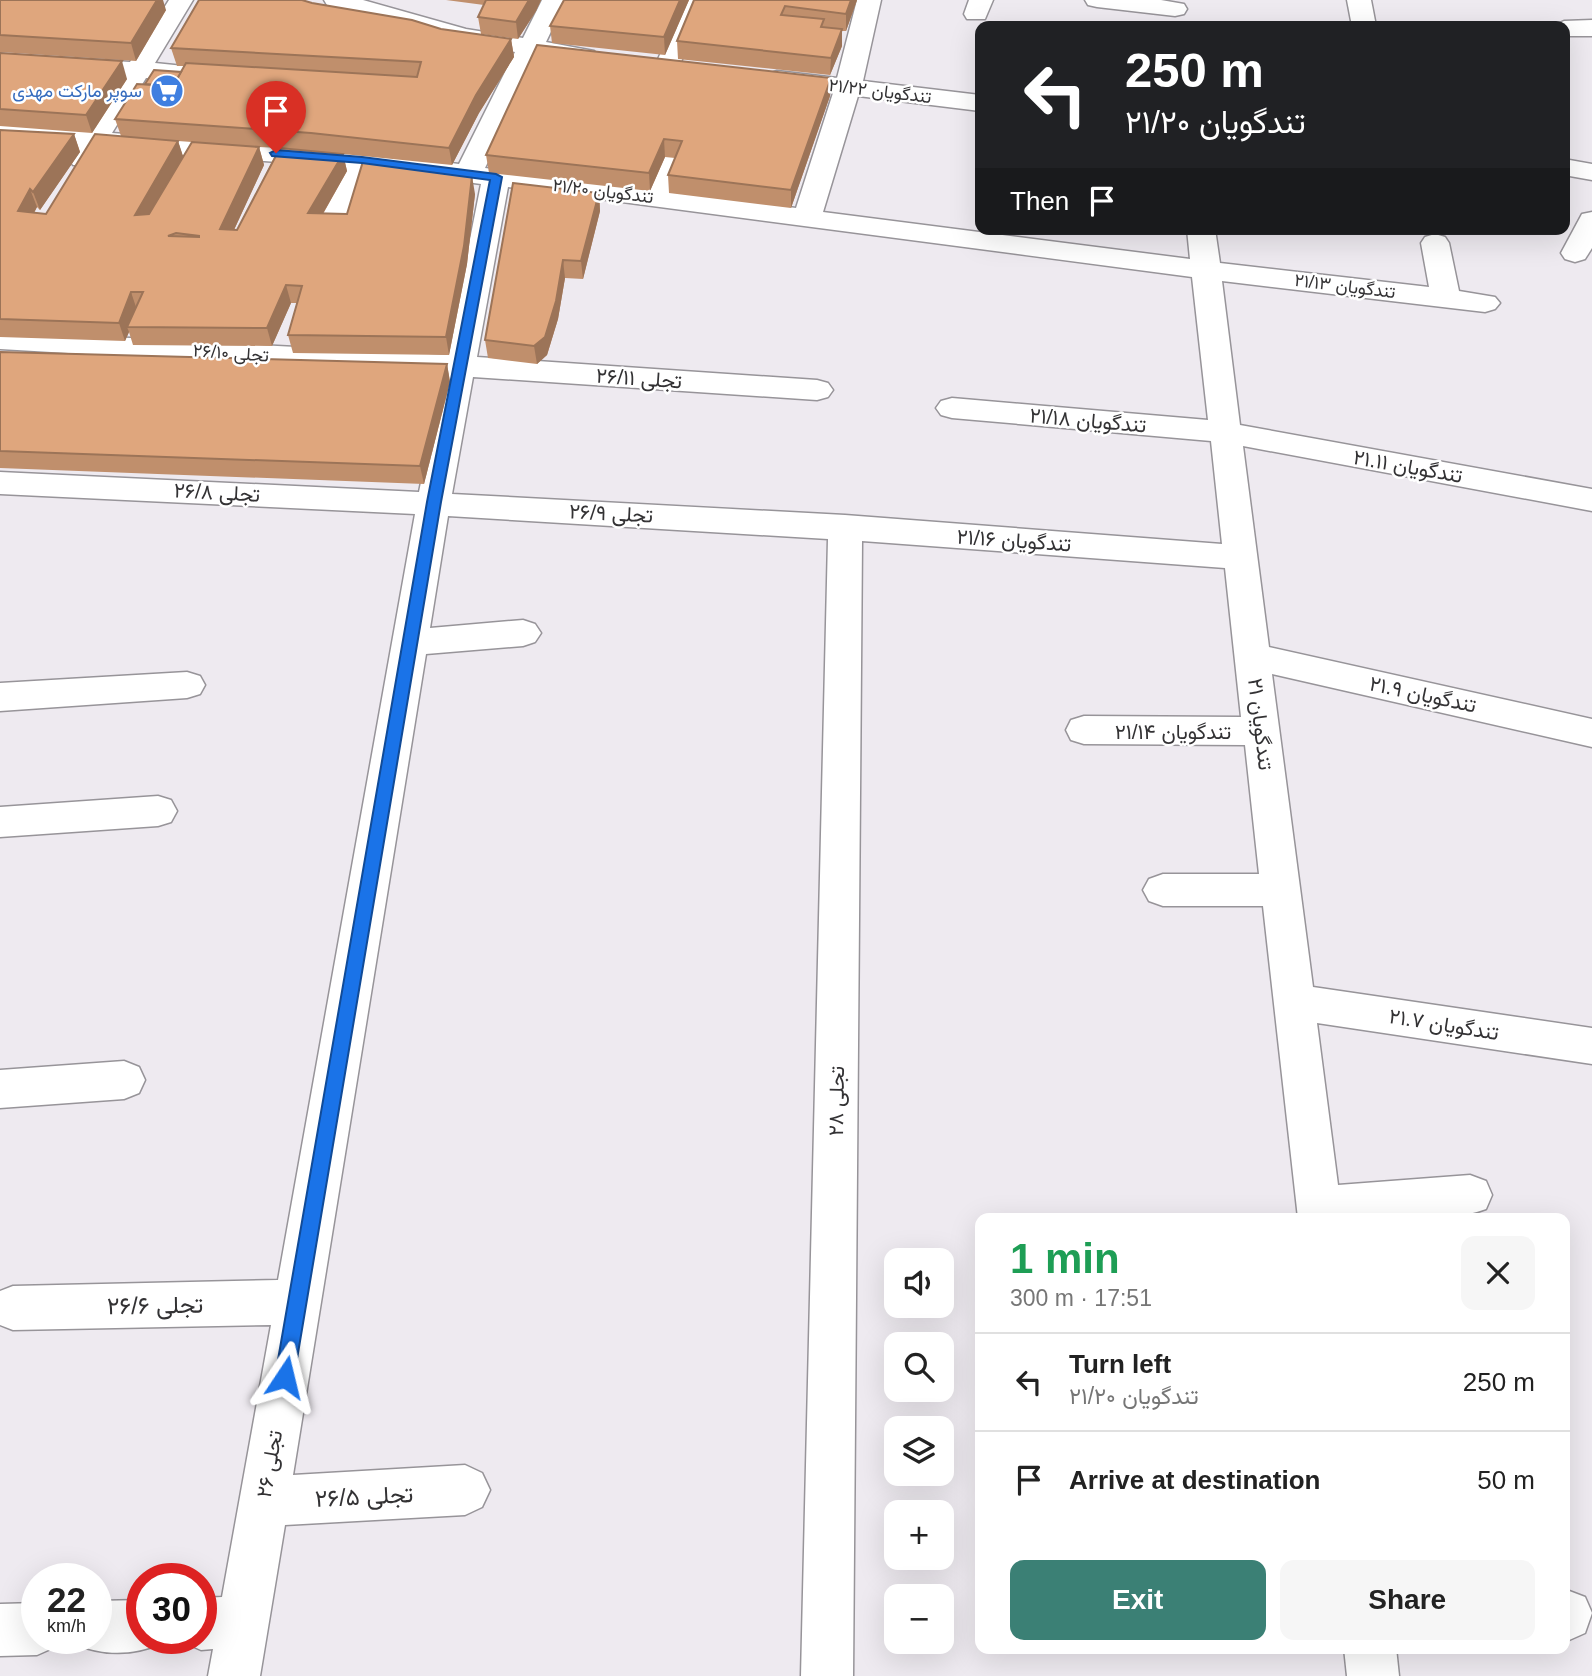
<!DOCTYPE html>
<meta charset="utf-8">
<style>
:root{--surface:#fff;--page:#f6f6f6;--text:#222;--muted:#767676;--line:#e0e0e0;--accent:#3b8075}
body{margin:0;font-family:Helvetica,Vazirmatn,sans-serif;background:var(--page);color:var(--text);height:100vh;display:flex;flex-direction:column;font-size:26px;white-space:nowrap}
*{box-sizing:border-box;margin:0}
p{font-size:23px;color:var(--muted)}
.icon{flex:none;width:38px;height:38px;fill:none;stroke:currentColor;stroke-width:2;stroke-linecap:round;stroke-linejoin:round}
.map{position:relative;flex:1;overflow:hidden}
.panel{position:absolute;left:975px;top:1213px;width:595px;height:441px;display:flex;flex-direction:column;background:var(--surface);border-radius:14px;box-shadow:0 7px 28px #0002}
.panel>*{flex:none}
.guide{position:absolute;left:975px;top:21px;width:595px;height:214px;border-radius:14px;box-shadow:0 7px 28px #0002;background:#202124;color:#fff;overflow:hidden}
.tools{position:absolute;left:884px;top:1248px;display:grid;gap:14px}
.tools a{display:grid;place-items:center;width:70px;height:70px;border-radius:14px;background:var(--surface);box-shadow:0 7px 28px #0002;font-size:35px}
.speed{position:absolute;left:21px;top:1563px;display:flex;gap:14px;font-size:35px;font-weight:700;text-align:center}
.speed>*{display:grid;place-content:center;width:91px;height:91px;border-radius:50%;background:var(--surface);box-shadow:0 7px 28px #0002;line-height:1}
.speed small{font-size:18px;font-weight:400}
.speed .limit{border:10px solid #d22;background:#fff;color:#111}
.pin{position:absolute;display:grid;place-items:center;width:60px;height:60px;color:#fff;margin:-72px -30px;border-radius:50% 50% 50% 0;rotate:-45deg;box-shadow:0 0 7px #0007}
.pin .icon{rotate:45deg}
.me{position:absolute;width:77px;margin:-38px;rotate:10deg;stroke-linejoin:round;filter:drop-shadow(0 0 5px #0008)}
.turn{display:flex;align-items:center;gap:24px;height:147px;padding:0 35px;font-size:32px}
.turn .icon{width:91px;height:91px;stroke-width:2.5}
.turn b{display:block;font-size:49px;line-height:60px}
.then{display:flex;align-items:center;height:66px;padding:0 35px;background:#0003;gap:14px;font-size:26px}
.round{display:grid;place-items:center;flex:none;width:74px;height:74px;border-radius:14px;background:var(--page)}
.summary{display:flex;align-items:center;justify-content:space-between;height:119px;padding:0 35px}
h1{font-size:42px;font-weight:800;line-height:52px;color:#1e9e55}
.action{display:flex;gap:14px;margin-top:auto;padding:14px 35px}
.action a{flex:1;height:80px;border-radius:14px;background:var(--accent);color:#fff;font-size:28px;font-weight:800;line-height:80px;text-align:center}
.action a+a{background:var(--page);color:var(--text)}
ul{padding:0;list-style:none}
li{display:flex;align-items:center;gap:21px;height:98px;padding:0 35px;border-top:2px solid var(--line)}
li div{flex:1}
li b{display:block;font-size:26px}
li em{font-style:normal}
.map>svg:first-child{display:block}
.lines{fill:none;stroke-linecap:round;stroke-linejoin:round}
.minor-casing{stroke:#979499;stroke-width:3}
.minor{fill:#fff;fill-rule:evenodd}
.wall{fill:#c08f6c;fill-rule:evenodd}
.shaded-wall{fill:#9c7458}
.building{fill:#dfa67d;stroke:#9c7458;stroke-width:2;fill-rule:evenodd}
.route{fill:#1a73e8;stroke:#114b97;stroke-width:2}
.labels{text-anchor:middle;dominant-baseline:central;stroke-width:5;stroke-linejoin:round;paint-order:stroke}
.far-shop-label{font-size:18px;fill:#366cbe;stroke:#fff;text-anchor:end}
.far-street-label{font-size:18px;fill:#333234;stroke:#fff}
.street-label{font-size:21px;fill:#333234;stroke:#fff}
.near-street-label{font-size:24px;fill:#333234;stroke:#fff}
</style>
<div class="map">
<svg width="1592" height="1676" viewBox="0 0 1592 1676">
<rect width="100%" height="100%" fill="#eeeaf0"/>
<g class="lines">
<defs>
<g id="minor">
<path d="M169 0H193L155 63 213 69 217 74 213 79 204 82 146 78 112 133 362 152 459 164 515 52 454 41 327 5 324 0H363L466 29 523 38 542 0H566L546 42 594 51 598 56 594 61 585 64 539 56 485 168 645 189 658 156H678L682 162 672 192 796 208 833 93 777 87 768 84 764 79 768 74 777 71 837 78 857 0H881L863 81 980 95V111L858 96 823 212 1190 259 1187 229H1215L1220 263 1429 287 1421 243 1425 237 1435 234 1445 237 1449 243 1459 291 1495 297 1500 303 1495 309 1485 312 1222 281 1240 425 1592 489V511L1243 446 1269 647 1592 719V747L1272 674 1313 987 1592 1028V1064L1317 1023 1338 1185 1470 1175 1486 1181 1492 1195 1486 1209C1441 1226 1348 1218 1298 1218L1263 906H1163L1149 901 1143 890 1149 879 1163 874H1259L1245 745 1084 744 1071 740 1066 730 1071 720 1084 716 1241 717 1225 568 862 541 853 1676H801L828 539 448 516 430 628 523 620 535 624 541 633 535 642 523 646 426 654 293 1475 465 1465 482 1473 490 1490 482 1507 465 1515 285 1525 260 1676H208L213 1649 201 1650 183 1642 181 1638H201V1598L222 1597 271 1325 13 1330 0 1325V1291L13 1286 278 1280 415 514 0 494V472L419 492 443 375 0 349V331L447 355 481 184 371 169 349 213 345 219 335 221 325 219 321 213 345 167 103 149 93 165H73L69 159 77 147 0 141V125L87 131 121 77 0 70V54L130 62ZM508 187 1192 277 1208 420 952 398 941 401 936 408 941 415 952 418 1211 441 1222 544 845 515 452 494 473 377 817 400 828 397 833 390 828 383 817 380 477 357Z"/>
<path d="M684 0H708L677 71H659L655 66Z"/>
<path d="M969 0H993L985 19H967L964 14Z"/>
<path d="M1085 0H1161L1184 4 1187 9 1184 14 1175 16 1097 7 1088 5Z"/>
<path d="M1347 0H1371L1376 26H1352Z"/>
<path d="M1592 20V36H1564V26H1553L1564 21Z"/>
<path d="M1564 159 1592 164V180L1564 175Z"/>
<path d="M1592 212V248L1585 259 1575 262 1565 259 1561 253 1582 214Z"/>
<path d="M187 672 200 676 205 685 200 694 187 698 0 711V683Z"/>
<path d="M158 796 171 800 177 811 171 822 158 826 0 837V807Z"/>
<path d="M124 1061 139 1067 145 1080 139 1093 124 1099 0 1108V1070Z"/>
<path d="M1564 1589 1585 1597 1592 1613 1585 1633 1567 1641H1564Z"/>
<path d="M142 1600V1638H163L160 1644C134 1655 104 1656 78 1645L75 1638H96V1601Z"/>
<path d="M37 1603V1638H59L55 1647 37 1655 0 1656V1604Z"/>
<path d="M1344 1648H1396L1399 1676H1347Z"/>
</g>
</defs>
<use href="#minor" class="minor-casing"/>
<use href="#minor" class="minor"/>
</g>
<g class="wall">
<path d="M0 0 166 10 136 61 0 52Z"/>
<path d="M446 0H541L536 11 518 39 481 34 478 17 484 5Z"/>
<path d="M564 0H689L665 55 552 43 550 26Z"/>
<path d="M694 0H857L846 31H842V46L830 75 678 59 677 41Z"/>
<path d="M312 3 441 29 511 39 514 57 479 113 452 165 343 154 347 171 323 214H347L475 194 467 264 449 355 293 353 288 335 297 303H291L272 346 133 345 129 332 125 341 0 337V130L74 134 80 152 40 210 37 207 34 213 46 214 121 136 115 119 145 84 181 72 185 66H177L171 48ZM151 139 259 147 183 157 178 141ZM259 147 279 148 237 230H234L264 165Z"/>
<path d="M0 53 127 79 92 133 0 126Z"/>
<path d="M830 96 791 208 669 193 668 175 675 158 665 157 650 191 489 173 486 155Z"/>
<path d="M599 193 600 211 583 279 565 278 558 319 547 355 537 364 488 358 485 340Z"/>
<path d="M0 352 447 364 450 382 424 484 0 468Z"/>
</g>
<g class="shaded-wall">
<path d="M157 0H163L166 10 136 61 131 43Z"/>
<path d="M529 0H541L536 11 518 39 516 22Z"/>
<path d="M680 0H689L665 55 664 37Z"/>
<path d="M851 0H857L846 31V14Z"/>
<path d="M842 29V46L830 75 831 58Z"/>
<path d="M511 39 514 57 479 113 452 165 449 148 476 95Z"/>
<path d="M122 61 127 79 92 133 86 115Z"/>
<path d="M831 78 830 96 791 208V190Z"/>
<path d="M74 134 80 152 40 210 33 192Z"/>
<path d="M664 139 665 157 650 191 649 173Z"/>
<path d="M178 141 184 159 141 233 135 215Z"/>
<path d="M259 147 264 165 226 247 220 229Z"/>
<path d="M343 154 347 171 313 231 308 213Z"/>
<path d="M472 176 475 194 467 264 449 355 446 337Z"/>
<path d="M30 189 37 207 25 229 18 211Z"/>
<path d="M599 193 600 211 583 279 581 261Z"/>
<path d="M563 260 565 278 558 319 547 355 537 364 534 346Z"/>
<path d="M286 285 291 303 272 346 267 328Z"/>
<path d="M131 292 137 310 127 327 129 332 125 341 119 323Z"/>
<path d="M447 364 450 382 424 484 420 466Z"/>
</g>
<g class="building">
<path d="M0 0H157L131 43 0 35Z"/>
<path d="M199 0H302L312 3 412 20 441 29 511 39 476 95 449 148 311 133 115 119 137 84 173 86 186 63 417 77 421 62 171 48Z"/>
<path d="M486 0H529L516 22 478 17Z"/>
<path d="M564 0H680L664 37 550 26Z"/>
<path d="M694 0H851L846 14 785 6 781 15 824 19 821 27 842 29 831 58 677 41Z"/>
<path d="M537 45 831 78 791 190 668 175 682 141 664 139 649 173 486 155Z"/>
<path d="M0 53 122 61 86 115 0 109Z"/>
<path d="M154 70 181 72 173 86 145 84Z"/>
<path d="M0 130 74 134 33 192 30 189 18 211 46 214 95 134 178 141 135 215 149 214 192 142 259 147 220 229 237 230 280 148 343 154 308 213 347 214 364 158 472 176 464 246 446 337 288 335 302 286 286 285 267 328 127 327 143 292H131L119 323 0 319ZM176 233 199 236V237L168 236Z"/>
<path d="M513 183 599 193 581 261 563 260 556 301 545 337 534 346 485 340Z"/>
<path d="M0 352 447 364 420 466 0 451Z"/>
</g>
<path class="route" d="M276 150 362 157 496 174 502 177 441 502 294 1377 291 1384 285 1387 278 1384 275 1377 427 502 490 180 362 163 272 156 270 153Z"/>
<defs>
<symbol id="supermarket-disc" viewBox="-11 -11 22 22"><circle r="9.5" fill="#3f7fe0" stroke="#fff"/><path d="M-6-5.5h2.5l.6 2H6L4.5 2H-2.5L-4.4-4H-6ZM-1.5 3.2a1.3 1.3 0 1 0 .1 0ZM3 3.2a1.3 1.3 0 1 0 .1 0Z" fill="#fff"/></symbol>
</defs>
<g fill-rule="evenodd">
<use href="#supermarket-disc" x="148" y="72" width="38" height="38"/>
</g>
<g class="labels">
<g class="far-shop-label">
<text x="142" y="91">سوپر مارکت مهدی</text>
</g>
<g class="far-street-label">
<text transform="translate(880 91) rotate(7)">۲۱/۲۲ تندگویان</text>
<text transform="translate(603 191) rotate(7)">۲۱/۲۰ تندگویان</text>
<text transform="translate(1345 286) rotate(7)">۲۱/۱۳ تندگویان</text>
<text transform="translate(231 353) rotate(4)">۲۶/۱۰ تجلی</text>
</g>
<g class="street-label">
<text transform="translate(639 378) rotate(4)">۲۶/۱۱ تجلی</text>
<text transform="translate(1088 420) rotate(5)">۲۱/۱۸ تندگویان</text>
<text transform="translate(1408 466) rotate(10)">۲۱.۱۱ تندگویان</text>
<text transform="translate(217 492) rotate(3)">۲۶/۸ تجلی</text>
<text transform="translate(611 513) rotate(3)">۲۶/۹ تجلی</text>
<text transform="translate(1014 540) rotate(4)">۲۱/۱۶ تندگویان</text>
<text transform="translate(1423 694) rotate(12)">۲۱.۹ تندگویان</text>
<text transform="translate(1261 724) rotate(83)">۲۱ تندگویان</text>
<text x="1173" y="731">۲۱/۱۴ تندگویان</text>
<text transform="translate(1444 1024) rotate(9)">۲۱.۷ تندگویان</text>
<text transform="translate(836 1101) rotate(-89)">۲۸ تجلی</text>
<text transform="translate(269 1464) rotate(-80)">۲۶ تجلی</text>
</g>
<g class="near-street-label">
<text transform="translate(155 1305) rotate(-1)">۲۶/۶ تجلی</text>
<text transform="translate(364 1496) rotate(-3)">۲۶/۵ تجلی</text>
</g>
</g>
</svg>
<div class="tools">
<a><svg class="icon" aria-label="sound" viewBox="0 0 24 24"><path d="M4 9h4l5-4v14l-5-4H4zM17 9q2 3 0 6"/></svg></a>
<a><svg class="icon" aria-label="search" viewBox="0 0 24 24"><circle cx="10" cy="10" r="6"/><path d="M15 15l6 6"/></svg></a>
<a><svg class="icon" aria-label="layers" viewBox="0 0 24 24"><path d="M12 4l9 5-9 5-9-5zM3 14l9 5 9-5"/></svg></a>
<a>+</a>
<a>−</a>
</div>
<div class="speed"><div>22<small>km/h</small></div><div class="limit">30</div></div>
<div class="pin" style="left:276px;top:153px;background:#d93025"><svg class="icon" aria-label="arrive" viewBox="0 0 24 24"><path d="M6 21V4h12l-3 4 3 4H6"/></svg></div>
<svg class="me" style="left:285px;top:1377px" viewBox="-20 -20 40 40"><path d="M0-17L14 15 0 8-14 15z" fill="#1a73e8" stroke="#fff" stroke-width="4"/></svg>
<div class="guide">
<div class="turn"><svg class="icon" aria-label="left" viewBox="0 0 24 24"><path d="M17 20v-9H6M10 6l-5 5 5 5"/></svg><div><b>250 m</b>۲۱/۲۰ تندگویان</div></div>
<div class="then">Then<svg class="icon" aria-label="arrive" viewBox="0 0 24 24"><path d="M6 21V4h12l-3 4 3 4H6"/></svg></div>
</div>
<section class="panel">
<div class="summary"><div><h1>1 min</h1><p>300 m · 17:51</p></div><a class="round"><svg class="icon" aria-label="close" viewBox="0 0 24 24"><path d="M6 6l12 12M18 6L6 18"/></svg></a></div>
<ul>
<li><svg class="icon" aria-label="left" viewBox="0 0 24 24"><path d="M17 20v-9H6M10 6l-5 5 5 5"/></svg><div><b>Turn left</b><p>۲۱/۲۰ تندگویان</p></div><em>250 m</em></li>
<li><svg class="icon" aria-label="arrive" viewBox="0 0 24 24"><path d="M6 21V4h12l-3 4 3 4H6"/></svg><div><b>Arrive at destination</b></div><em>50 m</em></li>
</ul>
<div class="action"><a>Exit</a><a>Share</a></div>
</section>
</div>
